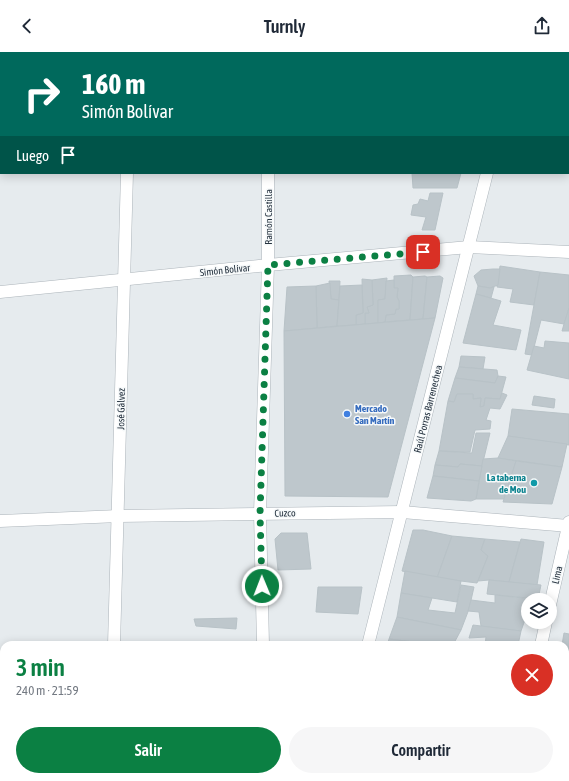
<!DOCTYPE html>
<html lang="es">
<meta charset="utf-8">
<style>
:root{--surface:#fff;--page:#f6f6f7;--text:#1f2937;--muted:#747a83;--accent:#0b8043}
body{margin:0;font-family:"Asap Condensed",sans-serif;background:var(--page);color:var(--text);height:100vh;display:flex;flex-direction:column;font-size:15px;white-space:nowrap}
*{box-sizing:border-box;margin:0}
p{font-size:13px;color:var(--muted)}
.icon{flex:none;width:22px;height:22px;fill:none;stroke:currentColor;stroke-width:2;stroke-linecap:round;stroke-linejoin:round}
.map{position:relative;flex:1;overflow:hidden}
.side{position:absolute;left:0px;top:589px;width:569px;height:140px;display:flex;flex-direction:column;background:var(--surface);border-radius:12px 12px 0 0;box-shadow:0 2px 10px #0003}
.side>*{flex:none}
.hud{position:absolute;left:0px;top:0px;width:569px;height:122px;box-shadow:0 2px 10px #0003;background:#00695c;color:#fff;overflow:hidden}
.tools{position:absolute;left:521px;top:541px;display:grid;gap:8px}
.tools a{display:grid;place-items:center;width:36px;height:36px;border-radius:50%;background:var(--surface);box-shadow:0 2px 10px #0003;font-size:20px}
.pin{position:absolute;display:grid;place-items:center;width:34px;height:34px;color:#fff;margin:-17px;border-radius:8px;box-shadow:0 2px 6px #0006}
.me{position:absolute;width:44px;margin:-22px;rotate:359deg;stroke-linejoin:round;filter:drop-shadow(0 0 3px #0008)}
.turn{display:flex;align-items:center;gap:14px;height:84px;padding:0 16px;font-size:18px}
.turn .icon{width:52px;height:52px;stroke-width:2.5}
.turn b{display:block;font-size:28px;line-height:34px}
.then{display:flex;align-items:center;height:38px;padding:0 16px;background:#0003;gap:8px;font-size:15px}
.round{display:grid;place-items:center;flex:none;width:42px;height:42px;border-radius:21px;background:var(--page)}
.overview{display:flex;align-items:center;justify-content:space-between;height:68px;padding:0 16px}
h1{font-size:24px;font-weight:600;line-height:30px;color:var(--accent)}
.action{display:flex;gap:8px;margin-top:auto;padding:8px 16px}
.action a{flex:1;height:46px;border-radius:24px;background:var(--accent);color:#fff;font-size:16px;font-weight:600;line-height:46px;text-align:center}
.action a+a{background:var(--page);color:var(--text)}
header{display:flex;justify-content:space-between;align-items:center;height:52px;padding:0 16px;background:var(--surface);font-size:18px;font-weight:600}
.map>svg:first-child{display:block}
.building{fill:#bec7cc;stroke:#b8c2c7}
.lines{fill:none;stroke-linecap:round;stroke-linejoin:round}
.minor-casing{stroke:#acb4ba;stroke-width:13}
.major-casing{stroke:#c2c6c9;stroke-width:13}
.minor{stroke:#fff;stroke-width:12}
.major{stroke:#6c86a1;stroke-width:12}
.route{stroke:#0b8043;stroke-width:7;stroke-dasharray:0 12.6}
.shop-dot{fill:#3f7fe0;stroke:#f6f9fa;stroke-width:1.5}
.culture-dot{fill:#0f9aa8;stroke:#f6f9fa;stroke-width:1.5}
.labels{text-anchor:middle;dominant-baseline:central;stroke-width:3;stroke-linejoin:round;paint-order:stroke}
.street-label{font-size:10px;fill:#25323f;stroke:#f6f9fa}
.shop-label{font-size:10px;font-weight:bold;fill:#366cbe;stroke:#f6f9fa;text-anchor:start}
.culture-label{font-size:10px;font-weight:bold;fill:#0d838f;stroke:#f6f9fa;text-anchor:end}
</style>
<header><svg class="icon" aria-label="back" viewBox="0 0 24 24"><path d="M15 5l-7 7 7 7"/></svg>Turnly<svg class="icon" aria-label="share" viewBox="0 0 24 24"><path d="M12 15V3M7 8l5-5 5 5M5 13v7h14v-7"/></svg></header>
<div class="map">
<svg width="569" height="729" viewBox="0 0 569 729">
<rect width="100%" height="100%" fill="#e6ebee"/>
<g class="building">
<path d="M412 121H461L457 136H413Z"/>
<path d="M430 141H443L435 178H422L426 165 411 163 413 153 418 152 420 147 428 149Z"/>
<path d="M500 214 540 220 534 253 510 250 513 237 497 235Z"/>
<path d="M493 217H500L498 233 490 236 478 234 474 224 481 218Z"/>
<path d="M540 220 569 223V256L564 272 541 268 532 303 525 302Z"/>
<path d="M411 223 413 225 410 268 385 270 386 263 395 262 396 257H399V249L397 245 398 236H394V224Z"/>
<path d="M425 224 427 225 423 267 410 268 413 225Z"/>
<path d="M440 224 443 226 435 266 423 267 427 225Z"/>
<path d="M387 226 385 247 378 248V271L365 272V261H369L367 255 373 253 372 228Z"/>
<path d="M362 227 372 228 373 253 367 255 369 261H365V272L356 273V263L363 261Z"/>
<path d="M394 228V236H398L397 245 399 249V257H396L395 262 386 263 385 270 378 271V248L385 247 386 229Z"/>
<path d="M329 229H340L339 248 331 247Z"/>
<path d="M330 231 331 247 339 248 337 274 317 276 316 234Z"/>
<path d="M362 233 363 261 356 263V273L337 274 340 234Z"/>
<path d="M316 234 317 276 284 279 287 235Z"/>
<path d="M478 234 490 236 494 235 491 246 476 242Z"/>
<path d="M476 242 501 249 493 273 521 278 516 298 463 291Z"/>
<path d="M569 256V279H562L564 272Z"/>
<path d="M435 266 388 445 285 444 284 279Z"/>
<path d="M545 289 569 291V327L527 318 534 294 544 296Z"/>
<path d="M461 304 485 305 483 317 459 315Z"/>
<path d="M459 315 497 318 498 324 495 331 455 326Z"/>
<path d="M498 324 506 325 500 347 485 346 484 354 480 355 481 346 473 347V342H457L454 350 448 349 455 326 495 331Z"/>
<path d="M502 341 507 343 500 357 490 356 486 368 491 369 490 377 475 378 470 400 439 399 448 349 454 350 457 342H473V347L481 346 480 355 484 354 485 346 500 347Z"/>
<path d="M534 344 555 347 554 356 532 353Z"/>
<path d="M512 357 569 362V393L508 384Z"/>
<path d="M476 381H490L482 414 460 412 458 415 435 413 439 399 472 401Z"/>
<path d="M508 384 567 392 562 415 498 406Z"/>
<path d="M498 406 516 409 504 447H476L483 407Z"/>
<path d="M516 409 562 415 552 452 503 450Z"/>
<path d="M460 412 482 414 479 429 433 424 435 413 458 415Z"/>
<path d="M433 424 479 429 476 447 471 449 427 446Z"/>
<path d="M413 478H423L452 484 437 526 402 519Z"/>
<path d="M281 481H307L311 517 278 518 275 487Z"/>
<path d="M452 484 485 487 481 498 488 504 477 531 437 526Z"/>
<path d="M485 487 520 490 509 530 489 528 478 529 488 504 481 498Z"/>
<path d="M521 487 544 490 537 533 509 530Z"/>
<path d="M405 519 461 529 457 550 401 541Z"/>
<path d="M489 528 541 533 538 547 487 542Z"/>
<path d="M461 533 474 535 469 557 461 578 397 565 401 541 432 546 428 558 455 561Z"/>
<path d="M318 535H362L358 562 316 560Z"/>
<path d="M495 543 532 547V548H528V559L521 579 481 574 479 560 468 559 471 548 495 551Z"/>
<path d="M397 565 461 578 453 593H436L389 587Z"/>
<path d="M237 566 236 577 196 574 194 567Z"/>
<path d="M473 573 521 579 518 593H485L486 585 469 586Z"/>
<path d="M564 581 569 582V595H565V593H562Z"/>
<path d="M389 587 436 593H387Z"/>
<rect x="565" y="595" width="4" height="13"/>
<rect x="565" y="608" width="4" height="14"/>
<path d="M565 681 569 682V708L565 707Z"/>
<path d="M383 725H408L407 729H382Z"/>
</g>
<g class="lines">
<defs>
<g id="minor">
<path d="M130 1V0"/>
<path d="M269 1V0"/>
<path d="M516 1V0"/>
<path d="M0 240 268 213 469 195 569 200"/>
<path d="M0 469 119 464 402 460 569 474"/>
<path d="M550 553 569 470"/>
<path d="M114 593 127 121"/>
<path d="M263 593 260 461 268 213V121"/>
<path d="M368 593 487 121"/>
<path d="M541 593 546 570"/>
<path d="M0 687 4 688"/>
<path d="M565 718 569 719"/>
<path d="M110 729V725"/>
<path d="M335 729 336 725"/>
<path d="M510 729 511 725"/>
</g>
<g id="major">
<path d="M67 1 72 0"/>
<path d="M0 14H1"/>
</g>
</defs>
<use href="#minor" class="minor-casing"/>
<use href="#major" class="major-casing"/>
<use href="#minor" class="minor"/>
<use href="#major" class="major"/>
</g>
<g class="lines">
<path class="route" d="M262 534 260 462 268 213 423 200"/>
</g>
<circle class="shop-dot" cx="347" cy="362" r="4"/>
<circle class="culture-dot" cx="534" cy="431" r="4"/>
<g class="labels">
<g class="street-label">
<text transform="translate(268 165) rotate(-90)">Ramón Castilla</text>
<text transform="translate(225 218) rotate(-6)">Simón Bolívar</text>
<text transform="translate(121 357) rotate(-89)">José Gálvez</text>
<text transform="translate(428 357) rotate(-76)">Raúl Porras Barrenechea</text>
<text transform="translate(285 461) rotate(-1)">Cuzco</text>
<text transform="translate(557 523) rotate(-77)">Lima</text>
</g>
<g class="shop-label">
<text x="355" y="356">Mercado<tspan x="355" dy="12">San Martín</tspan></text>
</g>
<g class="culture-label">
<text x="526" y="425">La taberna<tspan x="526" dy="12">de Mou</tspan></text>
</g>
</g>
</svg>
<div class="tools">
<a><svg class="icon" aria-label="layers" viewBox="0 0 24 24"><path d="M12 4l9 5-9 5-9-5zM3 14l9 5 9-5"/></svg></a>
</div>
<div class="pin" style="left:423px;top:200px;background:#d93025"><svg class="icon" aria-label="arrive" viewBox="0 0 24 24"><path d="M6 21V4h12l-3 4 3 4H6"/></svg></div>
<svg class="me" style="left:262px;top:534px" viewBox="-20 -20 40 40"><circle r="17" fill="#0b8043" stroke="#fff" stroke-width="3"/><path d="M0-11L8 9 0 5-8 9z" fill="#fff"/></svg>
<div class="hud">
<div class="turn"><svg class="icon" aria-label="right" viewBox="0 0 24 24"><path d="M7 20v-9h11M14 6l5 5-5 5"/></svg><div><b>160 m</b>Simón Bolívar</div></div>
<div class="then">Luego<svg class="icon" aria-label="arrive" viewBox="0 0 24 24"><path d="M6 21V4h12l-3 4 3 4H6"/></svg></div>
</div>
<section class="side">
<div class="overview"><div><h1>3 min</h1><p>240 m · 21:59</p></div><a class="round" style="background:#d93025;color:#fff"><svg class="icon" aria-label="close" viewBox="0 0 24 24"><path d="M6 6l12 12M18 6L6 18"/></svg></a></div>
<div class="action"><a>Salir</a><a>Compartir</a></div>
</section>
</div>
